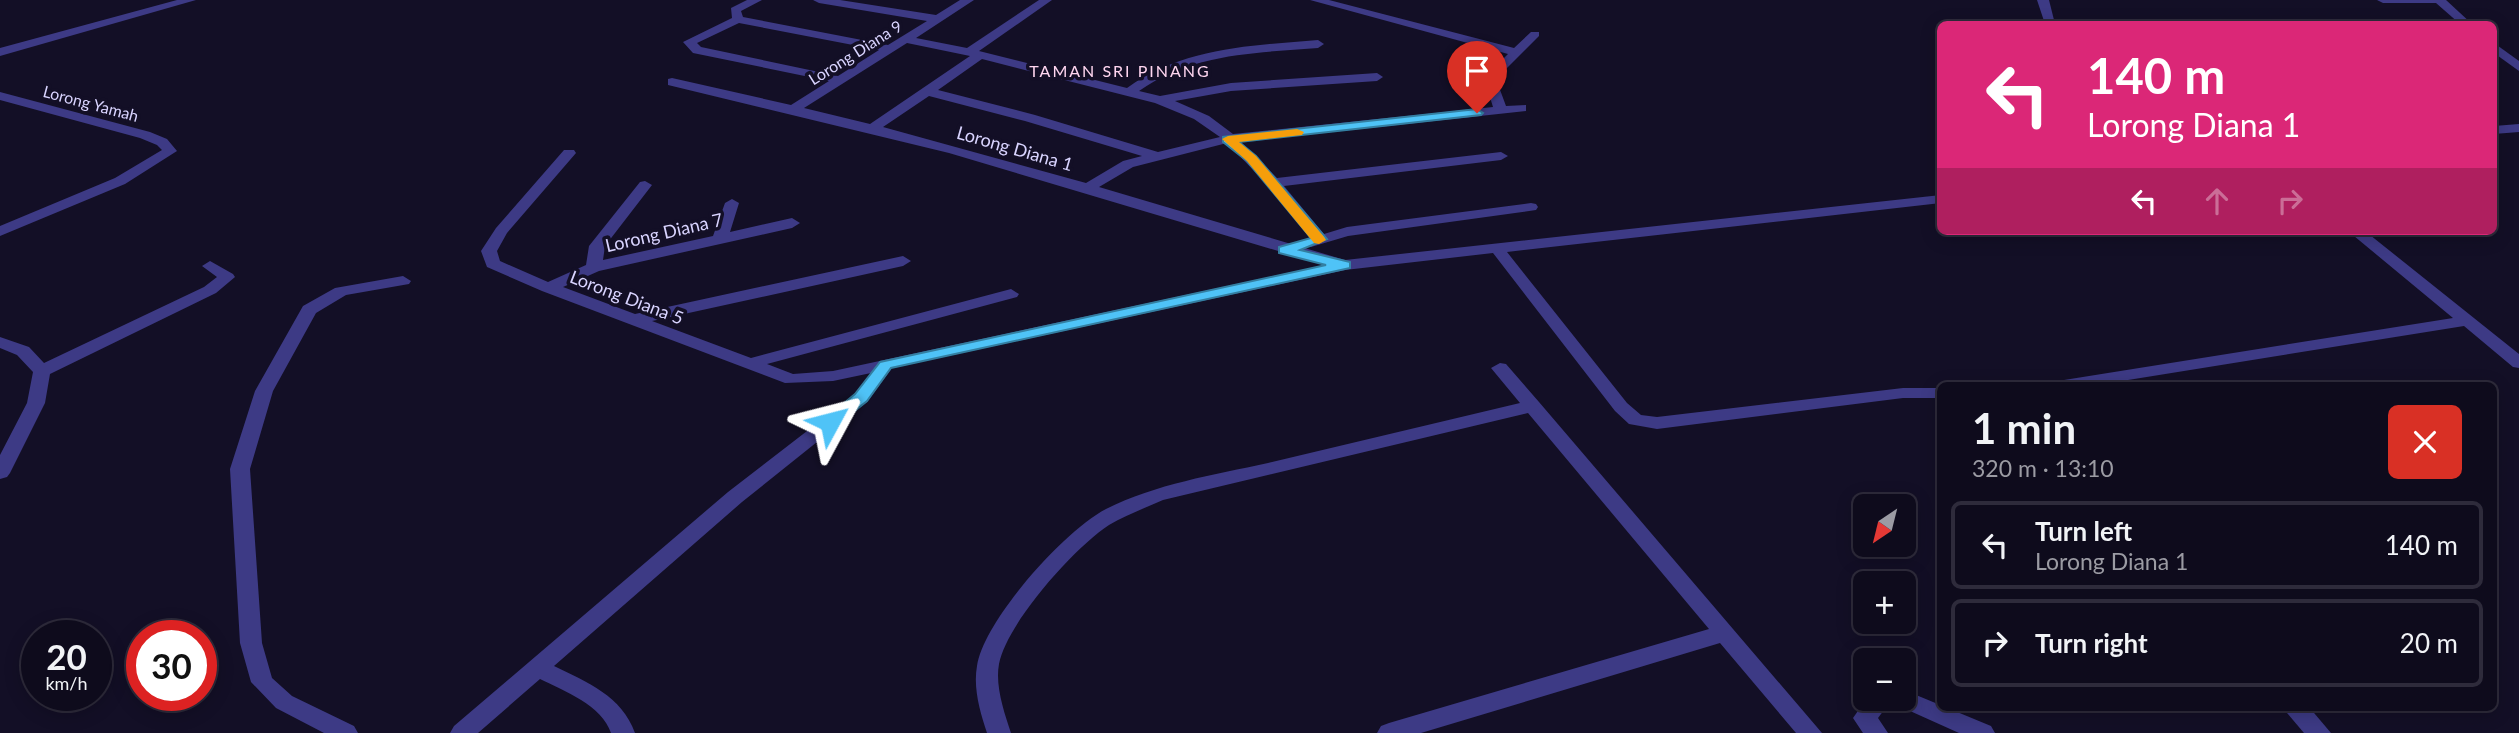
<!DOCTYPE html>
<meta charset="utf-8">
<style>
:root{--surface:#0e0b1c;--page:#1c1929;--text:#f1f3f6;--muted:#9b9ba3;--line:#2e2b3b}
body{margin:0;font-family:Lato,sans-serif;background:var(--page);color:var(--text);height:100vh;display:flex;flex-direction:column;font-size:26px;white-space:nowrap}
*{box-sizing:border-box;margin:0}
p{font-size:23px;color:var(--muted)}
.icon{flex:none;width:38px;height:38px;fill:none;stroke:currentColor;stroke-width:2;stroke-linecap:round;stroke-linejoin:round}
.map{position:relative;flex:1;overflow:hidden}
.details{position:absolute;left:1937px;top:382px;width:560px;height:329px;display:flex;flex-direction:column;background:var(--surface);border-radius:10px;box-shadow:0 4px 18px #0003,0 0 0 2px var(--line)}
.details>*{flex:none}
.banner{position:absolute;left:1937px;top:21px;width:560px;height:214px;border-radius:10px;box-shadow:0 4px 18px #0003,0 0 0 2px var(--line);background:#db2777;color:#fff;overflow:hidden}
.needle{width:46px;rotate:215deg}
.controls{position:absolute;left:1853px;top:494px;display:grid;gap:14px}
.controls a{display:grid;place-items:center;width:63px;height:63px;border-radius:10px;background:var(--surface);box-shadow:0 4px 18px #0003,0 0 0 2px var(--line);font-size:35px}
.speed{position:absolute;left:21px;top:620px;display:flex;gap:14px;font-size:35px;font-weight:700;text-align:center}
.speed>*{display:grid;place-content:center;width:91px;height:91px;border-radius:50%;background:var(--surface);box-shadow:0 4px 18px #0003,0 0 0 2px var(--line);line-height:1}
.speed small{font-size:18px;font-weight:400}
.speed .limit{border:10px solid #d22;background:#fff;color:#111}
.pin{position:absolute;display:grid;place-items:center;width:60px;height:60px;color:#fff;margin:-72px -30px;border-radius:50% 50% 50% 0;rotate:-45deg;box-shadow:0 0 7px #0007}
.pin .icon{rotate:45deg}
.me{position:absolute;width:77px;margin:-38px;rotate:52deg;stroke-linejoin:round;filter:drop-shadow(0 0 5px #0008)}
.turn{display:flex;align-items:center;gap:24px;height:147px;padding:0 35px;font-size:32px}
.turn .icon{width:91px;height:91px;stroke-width:2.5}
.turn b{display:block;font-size:49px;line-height:60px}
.lanes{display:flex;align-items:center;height:66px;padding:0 35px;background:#0003;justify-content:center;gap:35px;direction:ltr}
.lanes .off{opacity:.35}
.round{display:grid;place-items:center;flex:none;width:74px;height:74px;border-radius:10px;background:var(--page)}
.head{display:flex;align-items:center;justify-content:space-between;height:119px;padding:0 35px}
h1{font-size:42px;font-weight:700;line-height:52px}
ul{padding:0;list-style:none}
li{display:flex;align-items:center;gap:21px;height:88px;margin:0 14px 10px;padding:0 21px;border:4px solid var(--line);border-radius:10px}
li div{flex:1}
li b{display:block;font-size:26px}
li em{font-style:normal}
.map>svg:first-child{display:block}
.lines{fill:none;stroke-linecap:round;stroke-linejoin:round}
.minor{fill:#3d3a85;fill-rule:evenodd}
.route{fill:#4fc3f7;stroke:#337fa1;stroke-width:2}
.slow{fill:#f59e0b}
.labels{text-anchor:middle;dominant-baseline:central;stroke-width:7;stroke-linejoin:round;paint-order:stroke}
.far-street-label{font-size:16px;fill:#d9d4ff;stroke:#130f26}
.far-neighbourhood-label{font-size:16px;letter-spacing:2px;fill:#ffd6f0;stroke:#130f26}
.street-label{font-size:18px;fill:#d9d4ff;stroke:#130f26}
</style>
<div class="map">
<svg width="2519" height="733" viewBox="0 0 2519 733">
<rect width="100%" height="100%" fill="#130f26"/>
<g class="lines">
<g class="minor">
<path d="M177 0H196L0 56V48Z"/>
<path d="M747 0H762L741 11 743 17 888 45 927 21 819 3 813 0H840L936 15 960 0H974L916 38 967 48 1039 0H1052L979 51 1127 88C1185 47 1250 46 1318 40L1324 44 1318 48C1255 53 1193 53 1139 91L1160 96 1231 83 1377 73 1383 77 1377 81 1231 91 1175 101 1209 116 1233 134 1493 107 1484 78 1508 54 1310 0H1329L1514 48 1531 32H1539V36L1496 79 1506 106 1526 105V111L1241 142 1277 178 1501 152 1508 156 1501 160 1284 186 1324 234 1347 227 1531 203 1536 204 1538 207 1536 210 1348 236 1311 247 1303 242 1311 237 1261 178 1227 143 1133 167 1099 187 1345 260 1941 195V203L1507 252 1627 403 1641 415 1657 417 1903 388H1941V398H1903L1657 429 1629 424 1615 411 1493 253 1345 270 892 368 867 402 742 502 554 666C587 682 622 696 635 733H611C602 705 564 691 540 679L478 733H450L454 726 728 492 855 394 871 373 833 381 785 383 542 291 487 267 481 251 496 228 564 150H574L576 153 507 233 497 251 500 261 548 282 586 265 589 246 640 182 645 181 652 185 605 246 603 260 713 236 725 203 732 199 739 203 730 232 792 218 800 223 792 228 599 271 563 287 635 314 903 256 911 261 903 266 652 321 751 358 1011 289 1019 294 1017 297 767 364 793 374 833 371 1325 265 949 153 668 85V79L672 78 791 105 829 81 693 53 683 42 732 18 731 8ZM739 23 879 50 838 76 701 47 697 43ZM907 43 970 56 870 124 804 108ZM982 59 1155 103 1194 119 1220 137 1158 152 1035 115 938 90ZM929 96 1025 121 1142 156 1123 161 1086 183 883 127Z"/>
<path d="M2037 0H2049L2055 24H2045Z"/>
<path d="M2377 0H2446L2472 24H2460L2436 3H2383Z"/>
<path d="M2494 43 2519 61V71L2494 53Z"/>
<path d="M0 92 150 132 167 139 177 151 125 184 0 236V226L115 178 162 150 157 145 140 138 0 100Z"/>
<path d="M2519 124V132L2494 134V126Z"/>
<path d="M2348 231H2365L2519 354V368L2513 367 2464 326 2097 385H2055L2064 380 2453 318Z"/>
<path d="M210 261 233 274 235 277 216 293 50 374 45 403 10 473 7 477 0 479V455L27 403 33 372 17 355 0 348V337L29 347 44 363 204 287 217 277 202 266Z"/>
<path d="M403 276 411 281 409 284 346 295 316 313 273 391 250 469 262 643 272 678 292 696 354 726 358 733H324L276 708 251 682 240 643 230 469 255 391 303 306 335 288Z"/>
<path d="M1500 363 1506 364 1539 402 1822 733H1796L1720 643 1421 733H1377L1381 726 1389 723 1709 629 1528 413 1163 500C1145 508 1126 515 1109 525 1074 548 1007 623 999 664 995 686 1004 712 1011 733H987C980 712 973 688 977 666 984 620 1065 530 1106 509 1156 484 1213 475 1268 463 1352 443 1436 423 1520 403L1491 368Z"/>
<path d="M1904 690 1991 726 1995 733H1959L1890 702 1878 718 1888 733H1863L1853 718 1867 698H1904Z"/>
<path d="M2282 707H2309L2331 733H2304Z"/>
</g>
</g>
<path class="route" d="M1477 109 1483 113 1481 115 1239 142 1256 156 1327 239 1300 250 1350 262V268L891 368 867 401 836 426 830 427 821 422 855 394 880 362 1326 265 1279 253V247L1311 238 1247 161 1223 142V137Z"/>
<path class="slow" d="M1297 129 1304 132 1302 135 1239 142 1256 156 1324 237 1326 240 1319 244 1314 243 1247 161 1222 139 1228 136Z"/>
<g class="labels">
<g class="far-street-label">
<text transform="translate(855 52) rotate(-32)">Lorong Diana 9</text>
<text transform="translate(91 103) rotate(15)">Lorong Yamah</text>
</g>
<g class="far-neighbourhood-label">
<text x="1120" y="70">TAMAN SRI PINANG</text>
</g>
<g class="street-label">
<text transform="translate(1015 148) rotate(16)">Lorong Diana 1</text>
<text transform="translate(664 232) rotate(-13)">Lorong Diana 7</text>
<text transform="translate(627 297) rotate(21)">Lorong Diana 5</text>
</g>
</g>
</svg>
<div class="controls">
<a><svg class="needle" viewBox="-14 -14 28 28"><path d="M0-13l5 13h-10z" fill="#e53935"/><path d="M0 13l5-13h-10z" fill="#9b9ba3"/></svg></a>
<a>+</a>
<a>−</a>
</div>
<div class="speed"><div>20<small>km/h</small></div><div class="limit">30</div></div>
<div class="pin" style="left:1477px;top:113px;background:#d93025"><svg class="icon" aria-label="arrive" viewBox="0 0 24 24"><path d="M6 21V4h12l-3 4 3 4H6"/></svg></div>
<svg class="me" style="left:830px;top:422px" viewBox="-20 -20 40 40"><path d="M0-17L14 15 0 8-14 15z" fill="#4fc3f7" stroke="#fff" stroke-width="4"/></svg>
<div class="banner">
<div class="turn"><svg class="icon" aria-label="left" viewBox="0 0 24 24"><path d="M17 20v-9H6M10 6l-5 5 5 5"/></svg><div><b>140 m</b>Lorong Diana 1</div></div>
<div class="lanes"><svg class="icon" aria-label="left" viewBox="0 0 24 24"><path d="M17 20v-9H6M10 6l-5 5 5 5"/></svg><svg class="icon off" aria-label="ahead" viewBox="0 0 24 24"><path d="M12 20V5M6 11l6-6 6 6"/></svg><svg class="icon off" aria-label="right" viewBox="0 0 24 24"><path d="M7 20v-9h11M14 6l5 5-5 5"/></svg></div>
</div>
<section class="details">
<div class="head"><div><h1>1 min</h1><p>320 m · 13:10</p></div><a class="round" style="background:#d93025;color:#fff"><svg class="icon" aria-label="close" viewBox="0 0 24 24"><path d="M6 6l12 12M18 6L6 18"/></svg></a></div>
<ul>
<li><svg class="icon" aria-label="left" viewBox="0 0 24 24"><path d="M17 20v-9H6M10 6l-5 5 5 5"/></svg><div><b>Turn left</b><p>Lorong Diana 1</p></div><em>140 m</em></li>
<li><svg class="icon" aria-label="right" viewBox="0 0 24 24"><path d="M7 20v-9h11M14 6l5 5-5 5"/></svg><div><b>Turn right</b></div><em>20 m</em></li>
</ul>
</section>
</div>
